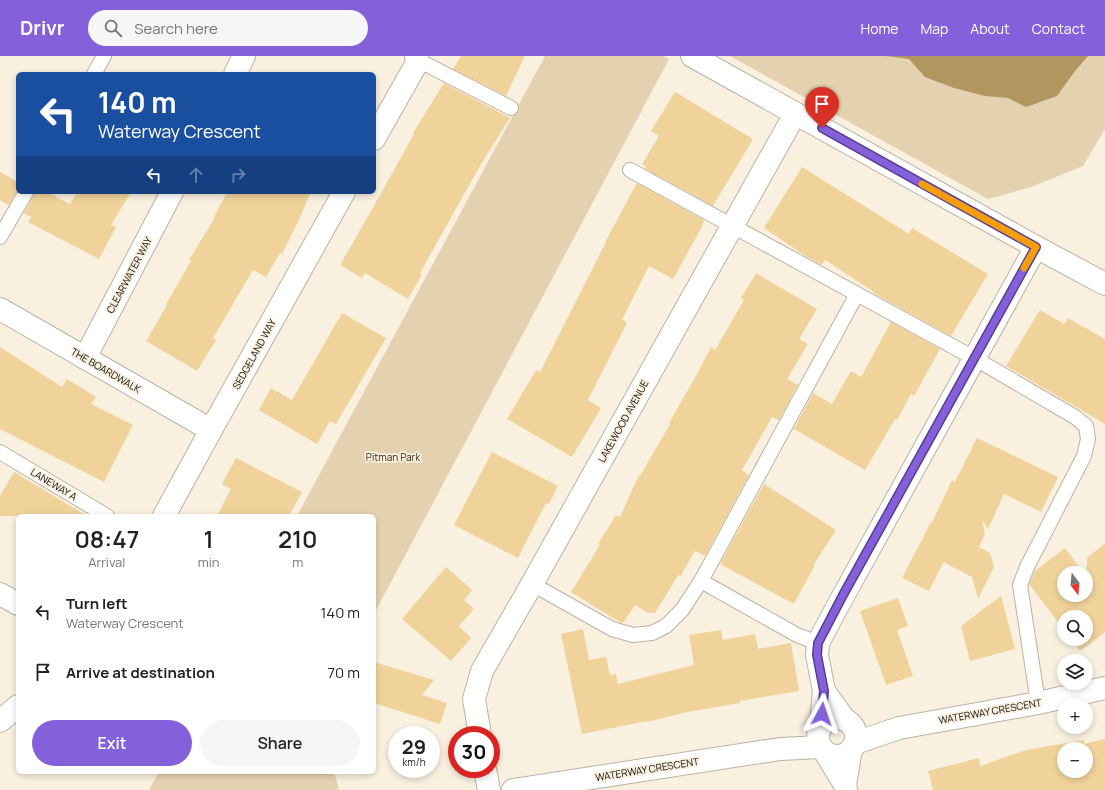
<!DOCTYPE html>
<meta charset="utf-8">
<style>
:root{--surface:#fff;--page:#f6f6f6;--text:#222;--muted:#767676;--accent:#8560db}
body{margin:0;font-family:Manrope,sans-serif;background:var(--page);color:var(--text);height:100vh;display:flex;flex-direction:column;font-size:15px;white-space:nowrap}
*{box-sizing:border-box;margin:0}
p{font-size:13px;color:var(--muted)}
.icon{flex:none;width:22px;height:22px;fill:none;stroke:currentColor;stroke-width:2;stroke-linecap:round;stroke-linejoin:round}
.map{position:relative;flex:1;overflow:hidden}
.details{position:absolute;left:16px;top:458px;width:360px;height:260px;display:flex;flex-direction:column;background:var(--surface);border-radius:6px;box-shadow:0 2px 6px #0003}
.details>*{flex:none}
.top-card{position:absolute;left:16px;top:16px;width:360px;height:122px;border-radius:6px;box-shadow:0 2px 6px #0003;background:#1a4fa0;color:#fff;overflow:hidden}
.needle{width:26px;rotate:164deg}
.fabs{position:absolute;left:1057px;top:510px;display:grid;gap:8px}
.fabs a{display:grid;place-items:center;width:36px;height:36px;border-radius:50%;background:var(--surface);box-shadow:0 2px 6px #0003;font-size:20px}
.speed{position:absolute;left:388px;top:670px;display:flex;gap:8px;font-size:20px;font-weight:700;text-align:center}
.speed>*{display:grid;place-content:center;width:52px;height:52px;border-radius:50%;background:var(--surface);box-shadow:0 2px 6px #0003;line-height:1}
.speed small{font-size:10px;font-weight:400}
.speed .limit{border:6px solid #d22;background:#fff;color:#111}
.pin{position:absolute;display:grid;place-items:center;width:34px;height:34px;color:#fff;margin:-41px -17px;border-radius:50% 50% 50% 0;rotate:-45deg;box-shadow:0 0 4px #0007}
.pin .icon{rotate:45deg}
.me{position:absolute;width:44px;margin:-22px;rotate:5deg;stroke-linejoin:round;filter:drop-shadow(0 0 3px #0008)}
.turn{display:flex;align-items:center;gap:14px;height:84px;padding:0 16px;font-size:18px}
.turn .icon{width:52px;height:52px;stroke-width:2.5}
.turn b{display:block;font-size:28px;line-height:34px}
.lanes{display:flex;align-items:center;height:38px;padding:0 16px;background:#0003;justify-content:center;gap:20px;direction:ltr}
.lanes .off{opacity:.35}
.eta{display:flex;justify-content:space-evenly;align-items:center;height:68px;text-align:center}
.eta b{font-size:24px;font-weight:600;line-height:28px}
.action{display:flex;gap:8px;margin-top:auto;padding:8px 16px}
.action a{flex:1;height:46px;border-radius:24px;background:var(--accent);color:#fff;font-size:16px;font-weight:600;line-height:46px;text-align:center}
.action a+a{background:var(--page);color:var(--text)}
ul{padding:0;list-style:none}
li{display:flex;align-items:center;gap:12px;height:60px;padding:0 16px}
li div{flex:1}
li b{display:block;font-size:15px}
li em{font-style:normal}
header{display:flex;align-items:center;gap:24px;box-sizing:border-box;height:56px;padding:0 20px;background:var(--accent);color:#fff}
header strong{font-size:19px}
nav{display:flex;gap:22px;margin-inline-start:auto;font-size:14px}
.search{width:280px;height:36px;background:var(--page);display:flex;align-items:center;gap:10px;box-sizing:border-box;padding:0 14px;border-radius:22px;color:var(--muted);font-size:15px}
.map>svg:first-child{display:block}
.green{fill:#e3d1af}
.water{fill:#b19660}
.building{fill:#f0d39b;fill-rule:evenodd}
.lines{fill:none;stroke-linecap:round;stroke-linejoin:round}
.service-casing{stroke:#bbb3a2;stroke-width:16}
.minor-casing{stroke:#bbb3a2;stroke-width:24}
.tertiary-casing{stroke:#bbb3a2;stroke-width:24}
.service{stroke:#fff;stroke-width:14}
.minor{stroke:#fff;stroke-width:22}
.tertiary{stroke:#fff;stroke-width:22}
.route-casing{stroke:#563e8e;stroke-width:10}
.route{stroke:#8560db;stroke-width:7}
.slow{stroke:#f59e0b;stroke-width:7}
.labels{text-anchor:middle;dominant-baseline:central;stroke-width:3.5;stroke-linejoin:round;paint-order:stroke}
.street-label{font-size:10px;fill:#13100a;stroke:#f9f0df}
.park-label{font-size:10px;fill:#382b12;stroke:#f9f0df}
</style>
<header>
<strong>Drivr</strong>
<div class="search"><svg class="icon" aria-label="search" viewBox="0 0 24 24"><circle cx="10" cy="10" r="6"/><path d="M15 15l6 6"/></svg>Search here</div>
<nav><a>Home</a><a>Map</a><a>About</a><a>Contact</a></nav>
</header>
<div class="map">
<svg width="1105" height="734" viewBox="0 0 1105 734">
<rect width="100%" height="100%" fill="#f9f0df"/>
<g class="green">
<path d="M545 0H663L669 3 374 558V460H297Z"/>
<path d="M730 0H1105V73L1083 110 1031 131 988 143Z"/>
<path d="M159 716H334L339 733 334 734H149Z"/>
</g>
<path class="water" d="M886 0H1088L1075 15 1057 40 1026 51 1008 42 985 40 954 32 925 21 909 3Z"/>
<g class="building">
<path d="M461 0H525L506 40 453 13Z"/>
<path d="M444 27 510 62 481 108 420 217 422 218 408 243 365 217 362 222 340 209 366 164 414 78 413 77Z"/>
<path d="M675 36 753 83 713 150 645 113 646 111 642 108 659 80 651 75Z"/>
<path d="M802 111 909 178 912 172 988 218 951 280 873 237 874 236 825 204 822 209 807 201 764 172Z"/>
<path d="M0 116 18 126V133L9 149 0 144Z"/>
<path d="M637 127 704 164 702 169H703L673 223 649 210 622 264 627 267 588 344 601 352 572 401 507 363 536 314 540 316 606 186H605Z"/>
<path d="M34 136H47L70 148 77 136H131L111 169 116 171 99 203 28 166 31 161 24 157 33 140Z"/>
<path d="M227 136H311L296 170 282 198 280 197 266 221 253 214 213 282 216 284 197 315 146 285 167 249 166 248 191 205 189 204 214 163H213Z"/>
<path d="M756 217 817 253 799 283 808 288 787 323 798 329 779 364 772 361 742 414 749 419 705 500 695 495 680 521 679 518 655 557H648L635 549 623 567H621L571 536 600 489 598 488 616 459 620 461 639 419 640 420 670 368 669 367 697 318 711 291 715 294 744 244 741 242Z"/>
<path d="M1040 254 1064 268 1068 262 1105 283V368L1006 310Z"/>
<path d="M342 257 386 282 336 368 330 365 317 388 259 354 271 332 292 344Z"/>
<path d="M891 266 940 293 914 340 911 338 897 364 895 363 865 414 794 373 813 337 832 348 851 315 861 321Z"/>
<path d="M0 291 62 331 67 323 96 341 91 348 133 369 104 426 0 373Z"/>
<path d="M977 382 1058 421 1041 456 1004 438 988 473 982 464 985 478 979 491 990 497 994 511 978 543 972 521 945 507 944 505 929 535 902 522 931 466 932 467 952 424 955 426Z"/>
<path d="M492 396 558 430 549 448 546 447 518 502 454 469Z"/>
<path d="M236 402 302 436 289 460H217L231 433 222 428Z"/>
<path d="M14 416 87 460H0V440Z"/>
<path d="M764 428 836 474 814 508 815 509 794 548 720 508Z"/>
<path d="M1105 487V576L1080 595 1071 583H1086V561H1064V574L1029 528 1035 515 1065 492 1084 517H1064V539H1086L1087 502Z"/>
<path d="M446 511 472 534 464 544 474 553 459 570 471 582 451 605 402 563Z"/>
<path d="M1001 540 1015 593 970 605 961 570Z"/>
<path d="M898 542 908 570 897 574 913 620 886 629 860 555Z"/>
<path d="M583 573 589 604 606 601 610 619 616 618 618 628 694 609 689 579 721 574 723 584 755 578 758 593 791 587 799 635 740 645V647L687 656 647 666V665L582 678 561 578Z"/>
<path d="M374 606 434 624 422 639 447 647 440 668 374 647Z"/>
<path d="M1105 683V734H933L928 715 979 702 980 710 1026 694 1084 684V688ZM1064 693H1086V715H1064Z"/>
</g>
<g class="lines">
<defs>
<g id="service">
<path d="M412 1 511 52"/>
<path d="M94 18 104 0"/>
<path d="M630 114 974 302 1075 361 1086 370 1088 383 1084 400 1027 511 1020 529 1038 647"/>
<path d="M0 181 26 136"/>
<path d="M0 396 107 460"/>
<path d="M701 525 797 579 818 587"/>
<path d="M532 528 612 573 633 579 652 577 666 570 682 554 701 525 857 238"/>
</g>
<g id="minor">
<path d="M235 18 244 0"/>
<path d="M374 83 418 5"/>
<path d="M0 253 211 374"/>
<path d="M85 302 172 136"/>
<path d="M164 460 211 374 344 136"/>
<path d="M0 538 18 548"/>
<path d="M824 635 844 663"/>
<path d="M0 665 18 650"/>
<path d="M821 670 824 635 817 599 818 587 836 553 1036 191"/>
<path d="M480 679 474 643 482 615 532 528 795 58"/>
<path d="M825 696 845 729 846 734"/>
<path d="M485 713 489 734"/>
<path d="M845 729 851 693"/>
</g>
<g id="tertiary">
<path d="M692 0 1036 191 1105 228"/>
<circle cx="837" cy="681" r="19"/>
<path d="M855 687 899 672 1038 647 1105 632"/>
<path d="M513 734 780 693 821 691"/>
</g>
</defs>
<use href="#service" class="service-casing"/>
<use href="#minor" class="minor-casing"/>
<use href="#tertiary" class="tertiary-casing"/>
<use href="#service" class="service"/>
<use href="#minor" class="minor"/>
<use href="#tertiary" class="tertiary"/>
</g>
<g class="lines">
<defs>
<path id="route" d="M822 658 824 635 817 599 818 587 843 539 1036 191 822 72"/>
</defs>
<use href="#route" class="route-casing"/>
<use href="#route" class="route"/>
<path class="slow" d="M922 128 1036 191 1024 212"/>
</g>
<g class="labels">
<g class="street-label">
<text transform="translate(129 219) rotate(-62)">CLEARWATER WAY</text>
<text transform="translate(254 298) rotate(-61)">SEDGELAND WAY</text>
<text transform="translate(106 314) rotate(30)">THE BOARDWALK</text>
<text transform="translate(623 365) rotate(-61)">LAKEWOOD AVENUE</text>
<text transform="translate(54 428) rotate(31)">LANEWAY A</text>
<text transform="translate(990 655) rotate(-10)">WATERWAY CRESCENT</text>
<text transform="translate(647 713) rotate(-9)">WATERWAY CRESCENT</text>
</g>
<g class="park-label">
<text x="393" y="401">Pitman Park</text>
</g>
</g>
</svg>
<div class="fabs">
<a><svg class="needle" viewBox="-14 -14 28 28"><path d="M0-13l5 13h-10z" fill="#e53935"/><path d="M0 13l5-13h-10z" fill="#767676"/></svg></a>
<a><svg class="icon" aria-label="search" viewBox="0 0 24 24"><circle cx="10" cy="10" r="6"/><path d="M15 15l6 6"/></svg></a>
<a><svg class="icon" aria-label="layers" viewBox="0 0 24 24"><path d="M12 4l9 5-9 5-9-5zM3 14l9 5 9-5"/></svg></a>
<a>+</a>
<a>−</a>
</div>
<div class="speed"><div>29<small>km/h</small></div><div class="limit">30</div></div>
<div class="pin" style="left:822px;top:72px;background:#d93025"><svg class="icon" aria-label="arrive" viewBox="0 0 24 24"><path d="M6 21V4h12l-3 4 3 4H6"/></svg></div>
<svg class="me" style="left:822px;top:658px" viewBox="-20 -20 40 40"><path d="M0-17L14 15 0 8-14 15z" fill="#8560db" stroke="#fff" stroke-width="4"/></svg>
<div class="top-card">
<div class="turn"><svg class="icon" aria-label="left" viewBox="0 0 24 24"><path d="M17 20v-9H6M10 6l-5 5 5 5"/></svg><div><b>140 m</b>Waterway Crescent</div></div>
<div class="lanes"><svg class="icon" aria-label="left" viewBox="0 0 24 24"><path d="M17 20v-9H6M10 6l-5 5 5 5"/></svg><svg class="icon off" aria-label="ahead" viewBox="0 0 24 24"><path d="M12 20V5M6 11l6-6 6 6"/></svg><svg class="icon off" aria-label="right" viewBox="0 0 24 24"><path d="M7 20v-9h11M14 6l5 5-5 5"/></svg></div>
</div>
<section class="details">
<div class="eta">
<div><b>08:47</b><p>Arrival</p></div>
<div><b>1</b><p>min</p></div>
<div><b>210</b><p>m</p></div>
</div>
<ul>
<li><svg class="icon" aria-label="left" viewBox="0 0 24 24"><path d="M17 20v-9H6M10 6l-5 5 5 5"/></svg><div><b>Turn left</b><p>Waterway Crescent</p></div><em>140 m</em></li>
<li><svg class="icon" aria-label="arrive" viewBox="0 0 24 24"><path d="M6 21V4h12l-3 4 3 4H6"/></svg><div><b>Arrive at destination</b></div><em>70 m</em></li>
</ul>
<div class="action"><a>Exit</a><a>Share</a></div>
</section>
</div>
